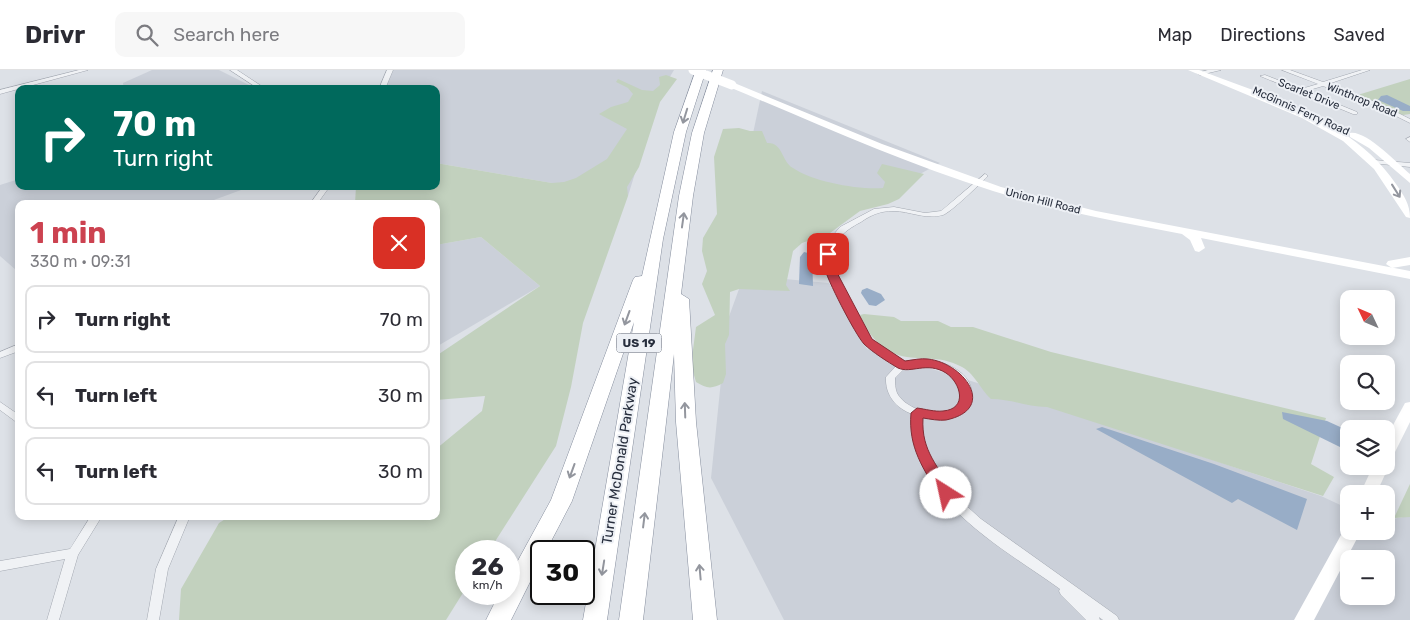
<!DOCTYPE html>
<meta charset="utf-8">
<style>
:root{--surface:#fff;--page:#f7f7f7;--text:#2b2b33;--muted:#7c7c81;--line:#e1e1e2;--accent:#cc4250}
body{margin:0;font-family:Rubik,sans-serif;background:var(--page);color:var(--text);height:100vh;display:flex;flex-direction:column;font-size:19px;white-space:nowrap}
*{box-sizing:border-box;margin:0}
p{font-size:16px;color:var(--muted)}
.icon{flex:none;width:28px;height:28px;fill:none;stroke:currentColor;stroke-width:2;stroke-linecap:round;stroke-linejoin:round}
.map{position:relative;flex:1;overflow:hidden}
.details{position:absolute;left:15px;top:130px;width:425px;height:320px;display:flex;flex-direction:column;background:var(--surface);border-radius:10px;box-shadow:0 2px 12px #0003}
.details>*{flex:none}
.guide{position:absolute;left:15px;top:15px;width:425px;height:105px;border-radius:10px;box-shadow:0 2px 12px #0003;background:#00695c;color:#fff;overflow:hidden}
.needle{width:32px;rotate:314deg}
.fabs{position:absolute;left:1340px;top:220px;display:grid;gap:10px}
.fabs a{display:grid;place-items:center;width:55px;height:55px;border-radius:10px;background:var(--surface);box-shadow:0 2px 12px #0003;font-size:25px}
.speed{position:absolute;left:455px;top:470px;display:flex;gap:10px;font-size:25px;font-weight:700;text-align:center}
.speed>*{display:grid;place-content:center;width:65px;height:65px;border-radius:50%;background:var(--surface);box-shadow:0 2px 12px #0003;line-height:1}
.speed small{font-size:12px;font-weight:400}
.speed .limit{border:2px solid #111;border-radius:8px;background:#fff;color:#111}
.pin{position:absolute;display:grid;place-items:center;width:42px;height:42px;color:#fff;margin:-21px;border-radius:10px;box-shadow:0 2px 8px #0006}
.me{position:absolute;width:55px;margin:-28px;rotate:325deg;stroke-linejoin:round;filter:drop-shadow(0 0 4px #0008)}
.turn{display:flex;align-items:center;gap:18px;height:105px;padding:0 15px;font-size:22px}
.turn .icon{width:65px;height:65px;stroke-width:2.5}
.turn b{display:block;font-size:35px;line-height:42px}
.round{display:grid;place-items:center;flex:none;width:52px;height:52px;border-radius:10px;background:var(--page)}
.headline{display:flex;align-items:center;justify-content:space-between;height:85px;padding:0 15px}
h1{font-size:30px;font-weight:700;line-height:38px;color:var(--accent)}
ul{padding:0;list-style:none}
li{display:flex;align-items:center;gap:15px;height:68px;margin:0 10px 8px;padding:0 5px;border:2px solid var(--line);border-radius:10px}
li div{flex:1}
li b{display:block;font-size:19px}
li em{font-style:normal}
header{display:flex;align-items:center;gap:30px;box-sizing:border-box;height:70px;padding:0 25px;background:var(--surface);border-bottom:1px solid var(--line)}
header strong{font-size:24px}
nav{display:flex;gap:28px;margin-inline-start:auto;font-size:18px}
.search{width:350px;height:45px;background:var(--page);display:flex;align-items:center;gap:12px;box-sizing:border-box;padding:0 18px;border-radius:10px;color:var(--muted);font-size:19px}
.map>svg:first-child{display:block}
.built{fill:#cbd0d9;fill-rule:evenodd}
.green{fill:#c2d1be}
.water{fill:#98adc7}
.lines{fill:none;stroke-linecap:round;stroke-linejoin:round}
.street-casing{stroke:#a3a8b1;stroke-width:1}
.highway-casing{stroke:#858d9d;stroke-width:1}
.street{fill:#f0f2f5;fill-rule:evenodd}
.secondary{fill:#fff;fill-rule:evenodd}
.highway{fill:#fff;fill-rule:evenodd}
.secondary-bridge{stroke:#fff;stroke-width:9}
.oneway{stroke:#93969e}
.route{fill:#cc4250;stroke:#852b34}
.labels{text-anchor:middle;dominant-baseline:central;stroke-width:4;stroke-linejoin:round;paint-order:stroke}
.far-street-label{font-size:11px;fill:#272e3d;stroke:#edf0f5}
.shield{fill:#edf0f5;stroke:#626874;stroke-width:1}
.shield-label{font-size:12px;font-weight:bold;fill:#272e3d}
.street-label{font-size:14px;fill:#272e3d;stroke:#edf0f5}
</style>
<header>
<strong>Drivr</strong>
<div class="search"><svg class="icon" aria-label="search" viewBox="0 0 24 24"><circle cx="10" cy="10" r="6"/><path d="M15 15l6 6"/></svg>Search here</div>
<nav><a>Map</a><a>Directions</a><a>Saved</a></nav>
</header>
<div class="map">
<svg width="1410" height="550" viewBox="0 0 1410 550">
<rect width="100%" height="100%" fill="#dde1e7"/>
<g class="built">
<path d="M152 0H219L257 19H124L123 13Z"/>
<path d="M391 0H674L659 25 628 126 436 93V19H383Z"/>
<path d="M762 21 940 93 869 132 745 101Z"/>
<path d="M19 109V116H252L203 134H19V200H16L0 186V115Z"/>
<path d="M481 167 540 216 436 277V175Z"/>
<path d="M739 205 829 213 867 279 1042 333 1321 426 1349 439V461H1386V450L1410 446V550H784L711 408 727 252 739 219ZM1349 489H1386V526H1349Z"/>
</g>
<g class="green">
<path d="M666 5 677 9 660 32 639 97 627 117 628 126 583 253 571 317 556 376 489 481H466V518L446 550H179L181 519 219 453 230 446H436V379L482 341 485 326 436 330V286L540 216 481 167 436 175V134H355L356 116H436V93L552 113 564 112 576 108 607 89 627 59 599 44 611 37 628 32 633 24 628 18 616 12 618 9 642 20 653 21 660 15 659 7Z"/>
<path d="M1410 9V44L1403 45 1351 27Z"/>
<path d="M739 58 750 61H762L767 73C783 72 781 91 793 98 813 112 859 120 883 118L885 112 877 103 882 94 924 104 899 129 888 134 860 141 830 163 802 173 793 181 786 215 790 221 739 219 730 222 729 265 725 274 726 304 723 313C712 319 707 319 696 312L691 295 696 257 715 245 702 214 707 201 702 181 703 168 717 144 714 87 723 59Z"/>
<path d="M864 244 894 247 901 251H938L951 257H973L1051 282 1326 348 1311 394 1334 407 1323 426 1047 337C1027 337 1011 329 991 329 980 319 974 302 960 296 939 286 928 290 907 287 885 284 867 265 860 245Z"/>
<path d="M1410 414V447L1394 448Z"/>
</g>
<g class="water">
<path d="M1387 25 1410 36V41H1403L1378 30 1381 26Z"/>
<path d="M804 182 812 184 813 216 799 214 800 187Z"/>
<path d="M867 218 881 224 885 230 876 236 869 235 861 223 862 220Z"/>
<path d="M1282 342 1327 351 1349 361V369L1344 379 1283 349Z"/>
<path d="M1102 357 1214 394 1307 429 1297 460 1238 429 1232 433 1096 359Z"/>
</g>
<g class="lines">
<defs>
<g id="street">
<path d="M79 0H88L0 24V20Z"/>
<path d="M230 0H237L266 19H259Z"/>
<path d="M387 0H393L385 19H379Z"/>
<path d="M1208 0H1221L1200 5 1197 3Z"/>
<path d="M1282 0H1290L1323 12 1362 0H1370L1328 14 1378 33 1410 49V53L1374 35 1323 16 1306 21 1357 42V44H1353L1260 6 1265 5 1301 19 1318 14Z"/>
<path d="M1410 67V72L1406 69Z"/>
<path d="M1374 90 1410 93V97L1372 93V91Z"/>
<path d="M985 104 987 105V107C980 114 950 143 943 145 925 150 910 141 893 141 880 141 871 145 861 152 842 162 828 174 833 197L866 263 871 269 904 292C916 288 927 289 939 292 991 306 978 359 922 347 923 355 922 363 924 371 932 404 956 427 981 449L1117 546 1119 550H1103L1099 547 1100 550H1086L1061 525 1059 521 1060 519C1006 480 932 442 914 371 912 363 913 353 912 344 896 338 885 325 886 307L897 295 865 273 859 266 825 197 823 187 830 169 840 157 874 139 894 137 925 143 941 141ZM914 295C932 296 962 301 962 324 962 330 959 336 953 339 937 348 906 340 897 323 895 318 895 313 895 308L906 297Z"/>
<path d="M323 116H330L317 134H310Z"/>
<path d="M19 274V281L0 288V282Z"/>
<path d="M0 332 19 345V354L0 340Z"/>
<path d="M91 446H102L78 485 59 550H47L65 489 0 501V491L70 479Z"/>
<path d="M179 446H190L168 499 159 550H147L156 499Z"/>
</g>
<g id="highway">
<path d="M696 0H706L686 62 663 169 607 550H583L634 252 572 431 546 481H541V490L511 550H486L499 524H509V507L551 430 633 210 635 207 642 206 674 62Z"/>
<path d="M713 0H723L704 63 693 126 681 224 689 229 696 352 717 550H693L676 352 674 284 643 550H619L679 126 692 63Z"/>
</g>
</defs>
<use href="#street" class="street-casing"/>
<use href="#highway" class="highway-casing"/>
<use href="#street" class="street"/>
<g class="secondary">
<path d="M1188 0H1199C1269 27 1352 49 1396 114 1404 126 1410 134 1410 148L1406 147 1374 99 1343 71 1302 48Z"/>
<path d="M732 12 882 74 1001 117 1096 141 1410 201V209L1201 168 1205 178 1199 182 1195 181 1190 170 1182 164C1119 152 1055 140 993 121 903 93 816 53 729 17L728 15Z"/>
<path d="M1350 63C1366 60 1398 94 1410 104V113L1369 78 1350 67Z"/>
<path d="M1410 187V195L1392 198 1386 194 1388 191Z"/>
<path d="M1410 332V352L1392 388 1386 390V368L1405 333Z"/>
<path d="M1386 391 1389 396 1376 424H1360L1373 396H1386Z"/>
<path d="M1349 455V461H1361L1314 550H1294L1346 456Z"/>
</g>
<use href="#highway" class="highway"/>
<path class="secondary-bridge" d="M693 0 732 15"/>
</g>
<defs><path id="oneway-shaft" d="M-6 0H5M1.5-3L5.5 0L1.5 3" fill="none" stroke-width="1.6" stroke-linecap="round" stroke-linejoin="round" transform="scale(1.25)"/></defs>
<g class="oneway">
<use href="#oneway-shaft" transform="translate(685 46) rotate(107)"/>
<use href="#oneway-shaft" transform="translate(1396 121) rotate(58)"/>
<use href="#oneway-shaft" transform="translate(683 150) rotate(-82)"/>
<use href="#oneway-shaft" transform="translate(627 248) rotate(110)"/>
<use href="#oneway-shaft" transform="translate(685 340) rotate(-92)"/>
<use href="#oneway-shaft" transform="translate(572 401) rotate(110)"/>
<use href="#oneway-shaft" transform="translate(644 450) rotate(-83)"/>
<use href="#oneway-shaft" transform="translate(603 498) rotate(99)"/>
<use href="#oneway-shaft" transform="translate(700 502) rotate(-95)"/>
</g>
<path class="route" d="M825 181 833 184 834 197 872 269 905 291C913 290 921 288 928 289 964 293 998 339 946 350 939 351 930 349 923 348 921 382 939 396 953 423L951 427H941C923 399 908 377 911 343L917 338C925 339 935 342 943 341 968 339 961 313 946 303 927 291 911 304 898 298 888 292 872 282 864 274 855 264 826 208 824 196 823 191 823 185 825 181Z"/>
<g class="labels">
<g class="far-street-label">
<text transform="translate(1309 24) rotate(22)">Scarlet Drive</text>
<text transform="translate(1362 30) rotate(22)">Winthrop Road</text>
<text transform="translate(1301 41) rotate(24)">McGinnis Ferry Road</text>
<text transform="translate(1043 131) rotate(14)">Union Hill Road</text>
</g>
<rect class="shield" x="616.5" y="263.5" width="45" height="19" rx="4"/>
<g class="shield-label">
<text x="639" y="273">US 19</text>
</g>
<g class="street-label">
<text transform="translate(620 391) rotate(-81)">Turner McDonald Parkway</text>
</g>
</g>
</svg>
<div class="fabs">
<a><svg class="needle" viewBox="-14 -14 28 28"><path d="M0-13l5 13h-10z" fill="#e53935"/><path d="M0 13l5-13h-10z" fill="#7c7c81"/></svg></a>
<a><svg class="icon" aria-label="search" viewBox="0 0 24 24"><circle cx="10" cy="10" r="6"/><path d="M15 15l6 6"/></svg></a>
<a><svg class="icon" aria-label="layers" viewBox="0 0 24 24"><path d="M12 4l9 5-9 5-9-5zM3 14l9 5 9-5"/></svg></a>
<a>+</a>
<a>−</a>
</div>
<div class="speed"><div>26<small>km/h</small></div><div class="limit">30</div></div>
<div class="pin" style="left:828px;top:184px;background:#d93025"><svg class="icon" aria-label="arrive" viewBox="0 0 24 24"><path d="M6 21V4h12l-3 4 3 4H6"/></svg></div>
<svg class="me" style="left:946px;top:423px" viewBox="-20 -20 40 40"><circle r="19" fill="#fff"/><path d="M0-13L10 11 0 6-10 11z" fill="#cc4250"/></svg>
<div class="guide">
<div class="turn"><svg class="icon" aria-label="right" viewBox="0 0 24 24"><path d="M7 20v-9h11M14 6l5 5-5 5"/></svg><div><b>70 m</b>Turn right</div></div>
</div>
<section class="details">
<div class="headline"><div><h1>1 min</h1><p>330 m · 09:31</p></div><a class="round" style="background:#d93025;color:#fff"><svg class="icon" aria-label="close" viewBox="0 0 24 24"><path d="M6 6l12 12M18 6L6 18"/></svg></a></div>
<ul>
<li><svg class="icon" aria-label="right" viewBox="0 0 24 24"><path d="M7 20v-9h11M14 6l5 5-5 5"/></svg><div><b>Turn right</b></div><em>70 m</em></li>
<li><svg class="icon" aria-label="left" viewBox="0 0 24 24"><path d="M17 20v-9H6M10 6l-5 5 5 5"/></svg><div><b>Turn left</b></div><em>30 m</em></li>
<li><svg class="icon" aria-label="left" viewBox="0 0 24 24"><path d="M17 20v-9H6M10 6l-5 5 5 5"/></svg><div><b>Turn left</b></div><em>30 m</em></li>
</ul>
</section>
</div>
